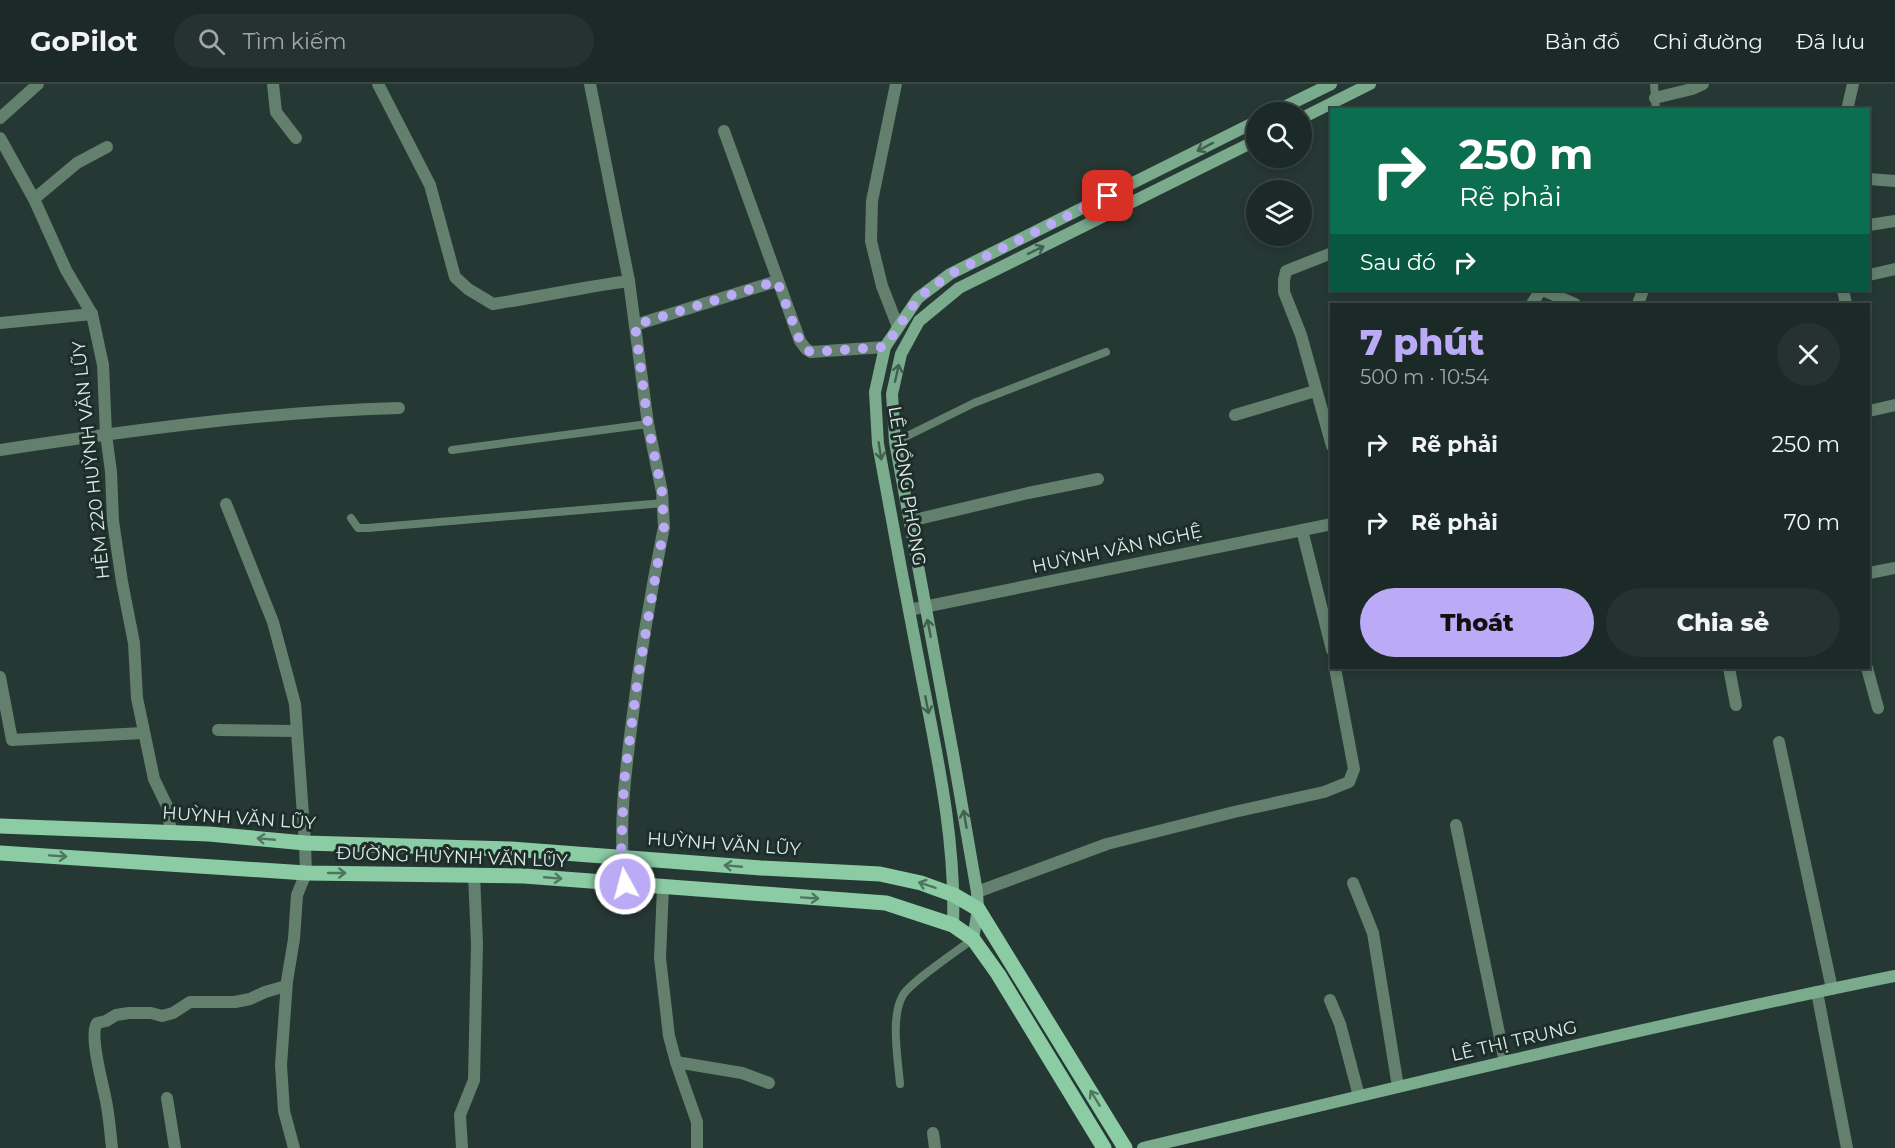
<!DOCTYPE html>
<html lang="vi">
<meta charset="utf-8">
<style>
:root{--surface:#1c2a27;--page:#25322f;--text:#f1f3f6;--muted:#a0a7a7;--line:#3a4644;--accent:#bbaaf6}
body{margin:0;font-family:Montserrat,sans-serif;background:var(--page);color:var(--text);height:100vh;display:flex;flex-direction:column;font-size:22px;white-space:nowrap}
*{box-sizing:border-box;margin:0}
p{font-size:20px;color:var(--muted)}
.icon{flex:none;width:33px;height:33px;fill:none;stroke:currentColor;stroke-width:2;stroke-linecap:round;stroke-linejoin:round}
.map{position:relative;flex:1;overflow:hidden}
.drawer{position:absolute;left:1330px;top:219px;width:540px;height:366px;display:flex;flex-direction:column;background:var(--surface);border-radius:0px;box-shadow:0 3px 9px #0003,0 0 0 2px var(--line)}
.drawer>*{flex:none}
.guide{position:absolute;left:1330px;top:24px;width:540px;height:183px;border-radius:0px;box-shadow:0 3px 9px #0003,0 0 0 2px var(--line);background:#0b6e4f;color:#fff;overflow:hidden}
.buttons{position:absolute;left:1246px;top:18px;display:grid;gap:12px}
.buttons a{display:grid;place-items:center;width:66px;height:66px;border-radius:50%;background:var(--surface);box-shadow:0 3px 9px #0003,0 0 0 2px var(--line);font-size:30px}
.pin{position:absolute;display:grid;place-items:center;width:51px;height:51px;color:#fff;margin:-26px;border-radius:12px;box-shadow:0 3px 9px #0006}
.me{position:absolute;width:66px;margin:-33px;rotate:353deg;stroke-linejoin:round;filter:drop-shadow(0 0 4px #0008)}
.turn{display:flex;align-items:center;gap:21px;height:126px;padding:0 30px;font-size:27px}
.turn .icon{width:78px;height:78px;stroke-width:2.5}
.turn b{display:block;font-size:42px;line-height:51px}
.then{display:flex;align-items:center;height:57px;padding:0 30px;background:#0003;gap:12px;font-size:22px}
.round{display:grid;place-items:center;flex:none;width:63px;height:63px;border-radius:32px;background:var(--page)}
.summary{display:flex;align-items:center;justify-content:space-between;height:102px;padding:0 30px}
h1{font-size:36px;font-weight:800;line-height:45px;color:var(--accent)}
.action{display:flex;gap:12px;margin-top:auto;padding:12px 30px}
.action a{flex:1;height:69px;border-radius:36px;background:var(--accent);color:#111;font-size:24px;font-weight:800;line-height:69px;text-align:center}
.action a+a{background:var(--page);color:var(--text)}
ul{padding:0;list-style:none}
li{display:flex;align-items:center;gap:18px;height:78px;padding:0 30px}
li div{flex:1}
li b{display:block;font-size:22px}
li em{font-style:normal}
header{display:flex;align-items:center;gap:36px;box-sizing:border-box;height:84px;padding:0 30px;background:var(--surface);border-bottom:2px solid var(--line)}
header strong{font-size:28px}
nav{display:flex;gap:33px;margin-inline-start:auto;font-size:21px}
.search{width:420px;height:54px;background:var(--page);display:flex;align-items:center;gap:15px;box-sizing:border-box;padding:0 21px;border-radius:33px;color:var(--muted);font-size:22px}
.map>svg:first-child{display:block}
.lines{fill:none;stroke-linecap:round;stroke-linejoin:round}
.lane{stroke:#62806d;stroke-width:8}
.street{stroke:#62806d;stroke-width:12}
.secondary{stroke:#7aab8d;stroke-width:12}
.primary{stroke:#8ccca5;stroke-width:15}
.oneway{stroke:#426052}
.oneway2{stroke:#4f7561}
.route{stroke:#bbaaf6;stroke-width:10;stroke-dasharray:0 18}
.labels{text-anchor:middle;dominant-baseline:central;stroke-width:6;stroke-linejoin:round;paint-order:stroke}
.street-label{font-size:18px;fill:#dfeae7;stroke:#1d2e2a}
</style>
<header>
<strong>GoPilot</strong>
<div class="search"><svg class="icon" aria-label="search" viewBox="0 0 24 24"><circle cx="10" cy="10" r="6"/><path d="M15 15l6 6"/></svg>Tìm kiếm</div>
<nav><a>Bản đồ</a><a>Chỉ đường</a><a>Đã lưu</a></nav>
</header>
<div class="map">
<svg width="1895" height="1064" viewBox="0 0 1895 1064">
<rect width="100%" height="100%" fill="#263834"/>
<g class="lines">
<g class="lane">
<path d="M1654 0 1656 26"/>
<path d="M895 358 974 319 1106 268"/>
<path d="M452 366 648 340"/>
<path d="M351 434 358 444H368L664 419"/>
<path d="M900 1000C898 975 890 933 903 911 912 897 957 867 973 855"/>
</g>
<g class="street">
<path d="M273 0 276 28 296 54"/>
<path d="M378 0 430 101 455 193 468 205 493 220C539 213 583 203 629 197"/>
<path d="M590 0 629 197 648 340 662 408 664 443C651 507 640 572 632 637 625 691 618 745 625 800"/>
<path d="M896 0 872 117 871 157 882 202 898 243"/>
<path d="M1655 14 1692 5 1703 0"/>
<path d="M1847 26 1853 0"/>
<path d="M0 34 38 0"/>
<path d="M724 47 800 257 806 265 811 268 885 263"/>
<path d="M0 54 34 115 66 186 92 230 103 281 106 350 111 388 113 437 122 498 134 559 137 614 154 695 167 722 171 748"/>
<path d="M1869 95 1895 97"/>
<path d="M34 115 77 79 107 63"/>
<path d="M1869 141 1895 137"/>
<path d="M1332 169 1286 187 1284 196V208L1301 251 1332 362"/>
<path d="M1869 191 1895 185"/>
<path d="M1843 206 1846 220"/>
<path d="M1532 220 1540 207H1545L1575 220"/>
<path d="M1638 220 1643 206"/>
<path d="M0 239 92 230"/>
<path d="M635 241 777 197"/>
<path d="M1869 327 1895 321"/>
<path d="M1235 331 1315 307"/>
<path d="M0 366C132 346 265 328 399 324"/>
<path d="M226 420 273 538 295 620 305 759 306 789 297 811 294 855 287 897 281 981 284 1027 294 1064"/>
<path d="M910 437 1028 409 1098 395"/>
<path d="M1302 446 1332 566"/>
<path d="M1869 489 1895 484"/>
<path d="M909 526 1332 440"/>
<path d="M1729 584 1736 621"/>
<path d="M1867 584 1878 624"/>
<path d="M0 593 12 656 143 649"/>
<path d="M218 646 297 647"/>
<path d="M1779 658 1832 905"/>
<path d="M1456 741 1505 978"/>
<path d="M1353 799 1373 849 1398 1003"/>
<path d="M663 803 660 874 669 952 676 978 697 1038V1064"/>
<path d="M977 808 1107 760 1234 728 1324 708 1349 698 1354 685 1335 584"/>
<path d="M1817 908 1847 1064"/>
<path d="M1330 916 1340 940 1359 1012"/>
<path d="M676 978 742 989 769 999"/>
<path d="M167 1014 175 1064"/>
<path d="M933 1049 935 1064"/>
<path d="M112 1064C110 1047 109 1029 105 1012 102 997 89 951 97 939L106 937 116 931 129 929H151L162 932 173 929 190 918H235L250 915 265 908 286 902"/>
<path d="M462 1064 460 1031 474 996 477 860 474 790"/>
</g>
<g class="secondary">
<path d="M1274 28 1331 0"/>
<path d="M1302 34 1370 0"/>
<path d="M953 841C956 756 937 672 921 589 906 513 892 436 878 360L875 308 885 263 918 214 950 190 1257 37"/>
<path d="M973 855 978 825 977 808 953 670 895 358 892 310 901 270 919 237 959 204 1257 56"/>
<path d="M1143 1064C1393 1004 1643 943 1895 892"/>
</g>
<g class="primary">
<path d="M0 742 209 750 305 759 511 765 761 784 880 790 921 799 954 811 978 825 1125 1064"/>
<path d="M0 769 306 789 524 792 886 819 953 841 973 855 998 890 1104 1064"/>
</g>
</g>
<defs><path id="oneway-shaft" d="M-6 0H5M1.5-3L5.5 0L1.5 3" fill="none" stroke-width="1.6" stroke-linecap="round" stroke-linejoin="round" transform="scale(1.5)"/></defs>
<g class="oneway">
<use href="#oneway-shaft" transform="translate(1205 63) rotate(153)"/>
<use href="#oneway-shaft" transform="translate(1036 166) rotate(-26)"/>
<use href="#oneway-shaft" transform="translate(897 289) rotate(-77)"/>
<use href="#oneway-shaft" transform="translate(880 367) rotate(81)"/>
<use href="#oneway-shaft" transform="translate(929 544) rotate(-101)"/>
<use href="#oneway-shaft" transform="translate(927 621) rotate(79)"/>
<use href="#oneway-shaft" transform="translate(965 735) rotate(-100)"/>
</g>
<g class="oneway2">
<use href="#oneway-shaft" transform="translate(266 755) rotate(-175)"/>
<use href="#oneway-shaft" transform="translate(58 772) rotate(4)"/>
<use href="#oneway-shaft" transform="translate(733 782) rotate(-175)"/>
<use href="#oneway-shaft" transform="translate(337 789)"/>
<use href="#oneway-shaft" transform="translate(553 794) rotate(5)"/>
<use href="#oneway-shaft" transform="translate(927 801) rotate(-161)"/>
<use href="#oneway-shaft" transform="translate(810 814) rotate(4)"/>
<use href="#oneway-shaft" transform="translate(1095 1014) rotate(-121)"/>
</g>
<g class="lines">
<path class="route" d="M625 800 621 772 624 699 638 593 664 443 662 408 648 340 635 241 777 197 800 257 806 266 811 268 885 263 918 214 950 190 1108 112"/>
</g>
<g class="labels">
<g class="street-label">
<text transform="translate(91 376) rotate(-96)">HẺM 220 HUỲNH VĂN LŨY</text>
<text transform="translate(907 402) rotate(81)">LÊ HỒNG PHONG</text>
<text transform="translate(1117 465) rotate(-12)">HUỲNH VĂN NGHỆ</text>
<text transform="translate(239 734) rotate(4)">HUỲNH VĂN LŨY</text>
<text transform="translate(724 760) rotate(4)">HUỲNH VĂN LŨY</text>
<text transform="translate(452 773) rotate(2)">ĐƯỜNG HUỲNH VĂN LŨY</text>
<text transform="translate(1514 957) rotate(-13)">LÊ THỊ TRUNG</text>
</g>
</g>
</svg>
<div class="buttons">
<a><svg class="icon" aria-label="search" viewBox="0 0 24 24"><circle cx="10" cy="10" r="6"/><path d="M15 15l6 6"/></svg></a>
<a><svg class="icon" aria-label="layers" viewBox="0 0 24 24"><path d="M12 4l9 5-9 5-9-5zM3 14l9 5 9-5"/></svg></a>
</div>
<div class="pin" style="left:1108px;top:112px;background:#d93025"><svg class="icon" aria-label="arrive" viewBox="0 0 24 24"><path d="M6 21V4h12l-3 4 3 4H6"/></svg></div>
<svg class="me" style="left:625px;top:800px" viewBox="-20 -20 40 40"><circle r="17" fill="#bbaaf6" stroke="#fff" stroke-width="3"/><path d="M0-11L8 9 0 5-8 9z" fill="#fff"/></svg>
<div class="guide">
<div class="turn"><svg class="icon" aria-label="right" viewBox="0 0 24 24"><path d="M7 20v-9h11M14 6l5 5-5 5"/></svg><div><b>250 m</b>Rẽ phải</div></div>
<div class="then">Sau đó<svg class="icon" aria-label="right" viewBox="0 0 24 24"><path d="M7 20v-9h11M14 6l5 5-5 5"/></svg></div>
</div>
<section class="drawer">
<div class="summary"><div><h1>7 phút</h1><p>500 m · 10:54</p></div><a class="round"><svg class="icon" aria-label="close" viewBox="0 0 24 24"><path d="M6 6l12 12M18 6L6 18"/></svg></a></div>
<ul>
<li><svg class="icon" aria-label="right" viewBox="0 0 24 24"><path d="M7 20v-9h11M14 6l5 5-5 5"/></svg><div><b>Rẽ phải</b></div><em>250 m</em></li>
<li><svg class="icon" aria-label="right" viewBox="0 0 24 24"><path d="M7 20v-9h11M14 6l5 5-5 5"/></svg><div><b>Rẽ phải</b></div><em>70 m</em></li>
</ul>
<div class="action"><a>Thoát</a><a>Chia sẻ</a></div>
</section>
</div>
